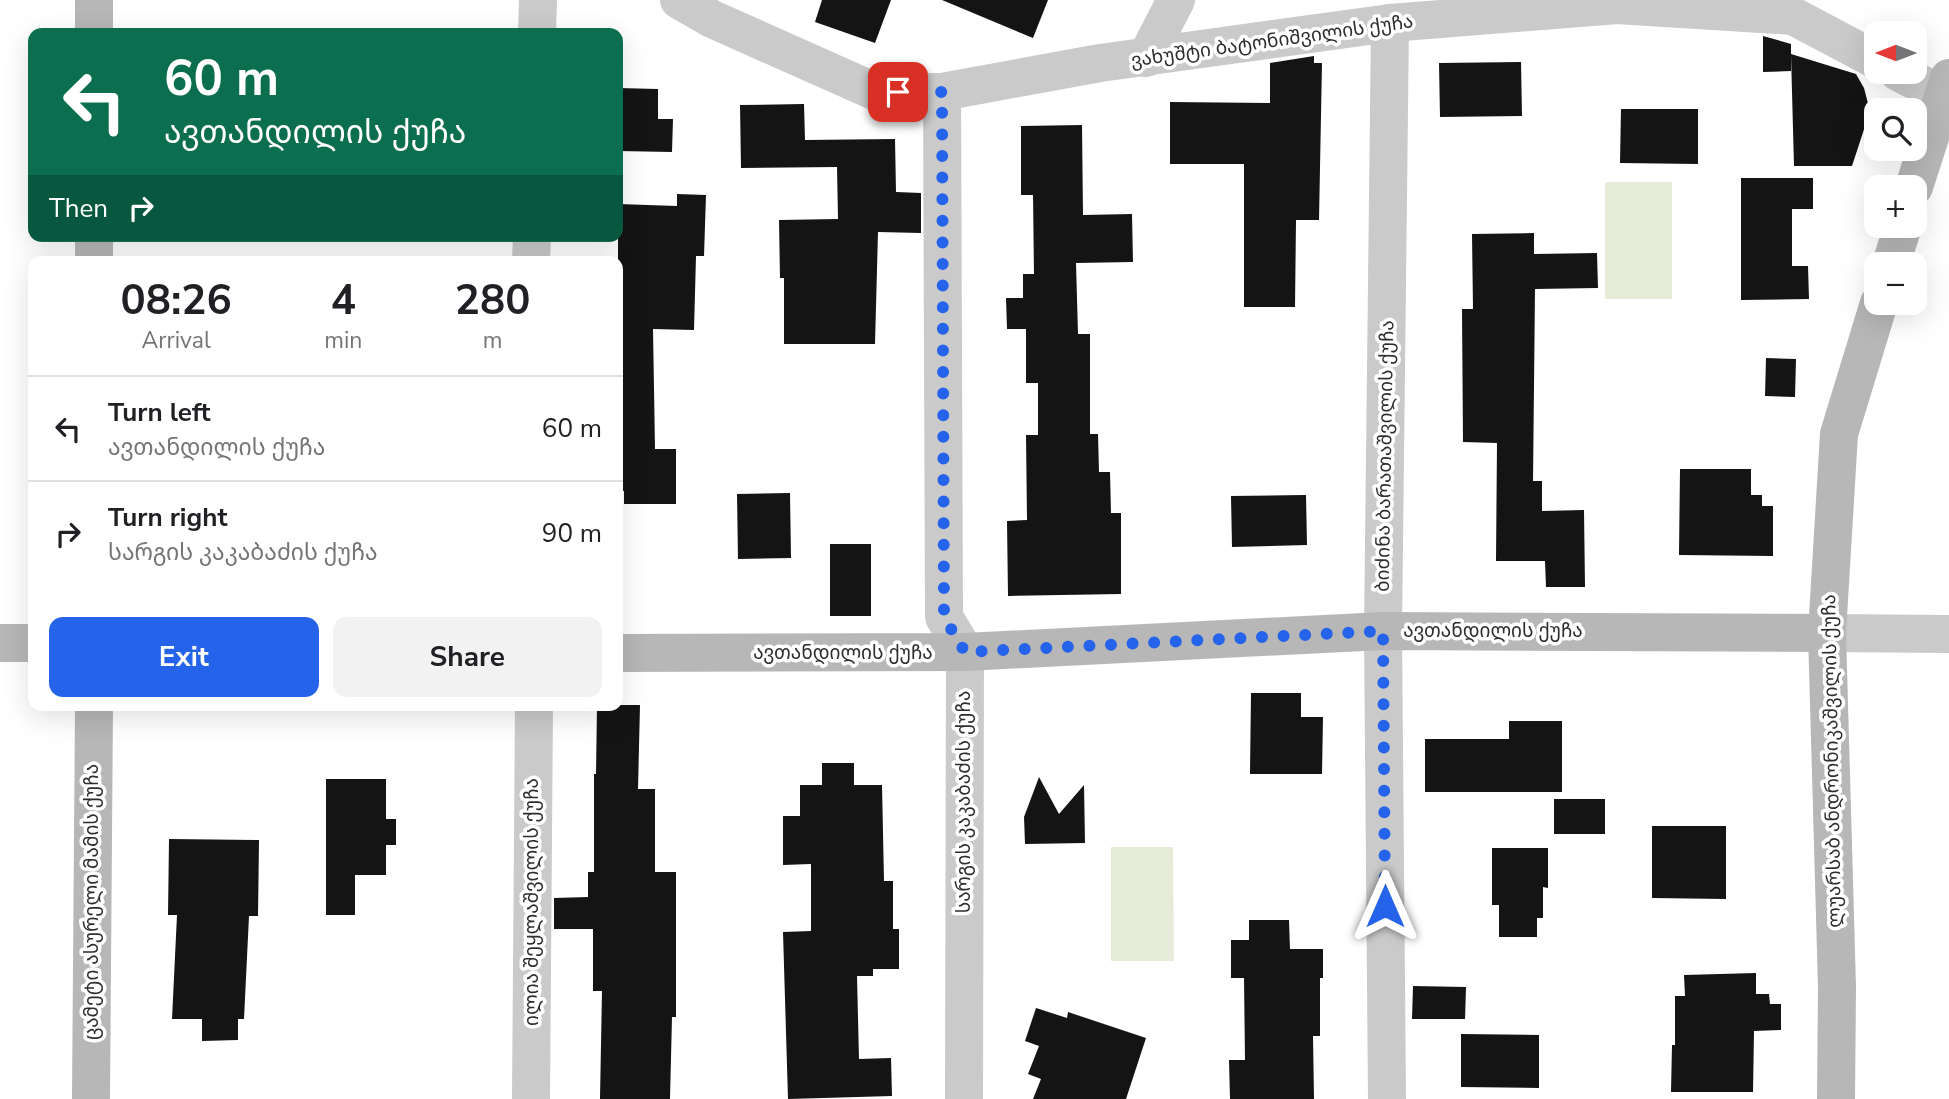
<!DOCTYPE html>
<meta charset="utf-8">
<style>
:root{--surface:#fff;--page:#f2f2f2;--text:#202124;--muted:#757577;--line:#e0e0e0;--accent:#2563eb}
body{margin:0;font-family:"Nunito Sans","Noto Sans Georgian",sans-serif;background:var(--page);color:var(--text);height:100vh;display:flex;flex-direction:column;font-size:26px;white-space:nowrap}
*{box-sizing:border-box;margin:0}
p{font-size:23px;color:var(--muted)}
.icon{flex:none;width:38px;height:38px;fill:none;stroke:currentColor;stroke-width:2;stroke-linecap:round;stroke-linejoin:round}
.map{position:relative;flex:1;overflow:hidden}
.drawer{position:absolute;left:28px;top:256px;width:595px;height:455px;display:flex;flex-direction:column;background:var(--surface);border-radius:14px;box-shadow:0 7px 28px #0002}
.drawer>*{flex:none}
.guide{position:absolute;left:28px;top:28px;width:595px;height:214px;border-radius:14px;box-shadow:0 7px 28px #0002;background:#0b6e4f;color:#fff;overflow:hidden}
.needle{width:46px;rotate:270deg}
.controls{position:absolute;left:1864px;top:21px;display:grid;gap:14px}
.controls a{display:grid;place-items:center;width:63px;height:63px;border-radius:14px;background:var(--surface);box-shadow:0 7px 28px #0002;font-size:35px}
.pin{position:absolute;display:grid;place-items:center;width:60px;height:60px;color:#fff;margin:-30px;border-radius:14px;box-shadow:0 4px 10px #0006}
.me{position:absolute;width:77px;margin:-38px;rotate:0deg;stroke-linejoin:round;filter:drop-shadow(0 0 5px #0008)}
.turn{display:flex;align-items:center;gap:24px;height:147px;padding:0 21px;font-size:32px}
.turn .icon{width:91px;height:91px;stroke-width:2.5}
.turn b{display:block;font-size:49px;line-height:60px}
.then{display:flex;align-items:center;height:66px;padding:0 21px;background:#0003;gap:14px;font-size:26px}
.eta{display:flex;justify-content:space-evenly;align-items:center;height:119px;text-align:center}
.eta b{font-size:42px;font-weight:700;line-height:49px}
.button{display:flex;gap:14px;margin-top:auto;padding:14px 21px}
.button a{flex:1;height:80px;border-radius:14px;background:var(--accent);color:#fff;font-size:28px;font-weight:700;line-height:80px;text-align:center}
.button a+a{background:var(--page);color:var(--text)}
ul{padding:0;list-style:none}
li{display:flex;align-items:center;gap:21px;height:105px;padding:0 21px;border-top:2px solid var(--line)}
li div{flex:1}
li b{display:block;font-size:26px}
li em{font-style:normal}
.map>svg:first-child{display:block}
.green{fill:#e7ebd9}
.building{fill:#141414}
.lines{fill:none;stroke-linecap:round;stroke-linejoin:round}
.street{stroke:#cacaca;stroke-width:38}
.secondary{stroke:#b7b7b7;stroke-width:38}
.route{stroke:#2563eb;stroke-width:12;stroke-dasharray:0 21.6}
.labels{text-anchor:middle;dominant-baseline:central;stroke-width:7;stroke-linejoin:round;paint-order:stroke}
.street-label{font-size:19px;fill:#2d2d2d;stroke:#fff}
</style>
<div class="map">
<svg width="1949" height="1099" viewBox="0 0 1949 1099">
<rect width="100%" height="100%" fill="#fff"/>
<g class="green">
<rect x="1605" y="182" width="67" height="117"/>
<path d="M1111 847H1173L1174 961H1111Z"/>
</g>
<g class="building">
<path d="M822 0H891L875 43 815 22Z"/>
<path d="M942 0H1048L1033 38Z"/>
<path d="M1763 36 1791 44V54L1856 74 1864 88 1870 111 1852 166H1794L1791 55V71L1763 72Z"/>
<path d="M1314 56V63H1322L1319 220H1296L1295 307H1244V164H1170V102L1270 103V63Z"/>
<path d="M1521 62 1522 116 1440 117 1439 63Z"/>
<path d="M618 88 658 89V119H673L672 152 618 151Z"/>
<path d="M804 104 805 140 895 139 896 192 921 193V233L878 232 875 344H784V278H780L779 220 838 219 837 167 741 168 740 105Z"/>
<path d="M1621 109H1698V164L1620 163Z"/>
<path d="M1082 125 1083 215 1132 214 1133 262 1076 263 1078 334H1090V434H1098L1099 472H1110L1111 513H1121V594L1008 596 1007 521 1027 520 1026 435H1038V383H1026V329H1007L1006 298H1023V274H1034L1033 195H1021V126Z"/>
<path d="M1741 178H1813V209H1792V266H1808L1809 299 1741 300Z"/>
<path d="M677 194 706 195 704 256H696L694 330 653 329 655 449H676V504H624V491H618V204L677 206Z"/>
<path d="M1534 233V254L1597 253 1598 288 1535 289 1533 481H1542V511L1584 510 1585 587H1546L1545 561H1496L1497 443 1463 442 1462 309H1473L1472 234Z"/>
<path d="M1766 358 1796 359 1795 397 1765 396Z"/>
<path d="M1680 469H1751V495H1762V506H1773V556L1679 555Z"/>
<path d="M790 493 791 558 738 559 737 494Z"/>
<path d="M1306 495 1307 545 1232 547 1231 496Z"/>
<rect x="830" y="544" width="41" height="72"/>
<path d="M1251 693H1301V717H1323L1322 774H1250Z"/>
<path d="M597 705H640L638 789H655V872H676V1017H672L670 1099H600L602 991H593V929H554V898L588 897V872H594V774H596Z"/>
<path d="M1509 721H1562V792H1425V739H1509Z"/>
<path d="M822 763H854V785H882L884 881H893V929H899V969H873V976H857L859 1059 891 1058 892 1096 788 1099 783 932 811 931V864L783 865V816H800V785H822Z"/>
<path d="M1039 777 1059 814 1084 785 1085 843 1025 844 1024 817Z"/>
<path d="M326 779H386V819H396V845H386V875H355V915H326Z"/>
<rect x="1554" y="799" width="51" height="35"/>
<path d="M1652 826H1726V899L1652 898Z"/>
<path d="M169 839 259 840 258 916H249L244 1019H238V1040L202 1041V1019H172L177 915H168Z"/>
<path d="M1492 848H1548V888L1543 887V918H1537V937H1499V905H1492Z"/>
<path d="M1249 920H1289L1290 949H1323V978H1320V1036H1313L1314 1099H1230L1229 1060H1245L1244 978H1231V940H1249Z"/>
<path d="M1756 973V994H1769L1770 1004H1781V1030L1754 1031 1753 1092H1671L1672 1045H1675V996H1685L1684 975Z"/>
<path d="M1413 986 1466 987 1465 1019H1412Z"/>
<path d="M1036 1008 1067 1018 1068 1012 1146 1038 1126 1099H1033L1041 1079 1028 1074 1039 1046 1025 1041Z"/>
<path d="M1461 1034 1539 1035V1088L1461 1087Z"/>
</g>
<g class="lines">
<g class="street">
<path d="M679 0 712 19 876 92H942L1100 63 1390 23 1617 5 1793 16 1876 60"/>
<path d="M537 33 538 0"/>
<path d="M1146 58 1176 0"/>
<path d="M1898 72 1949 98"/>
<path d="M942 92 944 617 965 652 964 1099"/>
<path d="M531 261 532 236"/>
<path d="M1827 633 1949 634"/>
<path d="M531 1099 534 705"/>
<path d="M1387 1099 1383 631 1390 23"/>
</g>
<g class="secondary">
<path d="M94 0V33"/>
<path d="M1914 187 1949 78"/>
<path d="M94 236V261"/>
<path d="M1891 264 1903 226"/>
<path d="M0 643H33"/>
<path d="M618 653 965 652 1383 631 1827 633"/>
<path d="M91 1099 94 705"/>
<path d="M1836 1099 1837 987 1827 633 1839 434 1879 303"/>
</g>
</g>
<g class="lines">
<path class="route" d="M898 92H942L944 617 965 652 1383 631 1385 906"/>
</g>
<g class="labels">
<g class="street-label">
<text transform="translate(1272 41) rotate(-8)">ვახუშტი ბატონიშვილის ქუჩა</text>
<text transform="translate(1385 456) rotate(-89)">ბიძინა ბარათაშვილის ქუჩა</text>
<text x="1493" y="631">ავთანდილის ქუჩა</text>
<text x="843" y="653">ავთანდილის ქუჩა</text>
<text transform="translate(1832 761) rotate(-91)">ლუარსაბ ანდრონიკაშვილის ქუჩა</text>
<text transform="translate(964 802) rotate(-90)">სარგის კაკაბაძის ქუჩა</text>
<text transform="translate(92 902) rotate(-90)">ცამეტი ასურელი მამის ქუჩა</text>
<text transform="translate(532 902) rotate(-90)">ილია შეყლაშვილის ქუჩა</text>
</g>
</g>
</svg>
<div class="controls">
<a><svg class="needle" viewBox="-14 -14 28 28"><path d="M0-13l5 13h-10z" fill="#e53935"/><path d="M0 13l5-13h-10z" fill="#757577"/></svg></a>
<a><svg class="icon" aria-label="search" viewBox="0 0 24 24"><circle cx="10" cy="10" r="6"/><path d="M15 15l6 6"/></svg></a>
<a>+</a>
<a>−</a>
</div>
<div class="pin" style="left:898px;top:92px;background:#d93025"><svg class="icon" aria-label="arrive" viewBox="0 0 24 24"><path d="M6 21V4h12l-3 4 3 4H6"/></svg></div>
<svg class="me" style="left:1385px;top:906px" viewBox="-20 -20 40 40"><path d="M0-17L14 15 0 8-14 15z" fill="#2563eb" stroke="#fff" stroke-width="4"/></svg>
<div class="guide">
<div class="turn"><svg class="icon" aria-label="left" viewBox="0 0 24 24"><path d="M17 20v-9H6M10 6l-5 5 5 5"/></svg><div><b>60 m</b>ავთანდილის ქუჩა</div></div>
<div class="then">Then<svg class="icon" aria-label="right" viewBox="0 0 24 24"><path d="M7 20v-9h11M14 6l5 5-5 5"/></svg></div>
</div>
<section class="drawer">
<div class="eta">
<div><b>08:26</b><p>Arrival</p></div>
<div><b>4</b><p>min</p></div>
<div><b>280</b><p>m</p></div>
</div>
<ul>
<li><svg class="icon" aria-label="left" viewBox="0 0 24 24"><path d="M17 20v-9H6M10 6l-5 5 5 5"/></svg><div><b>Turn left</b><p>ავთანდილის ქუჩა</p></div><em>60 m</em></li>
<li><svg class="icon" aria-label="right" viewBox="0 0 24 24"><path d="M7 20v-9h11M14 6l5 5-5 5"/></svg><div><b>Turn right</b><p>სარგის კაკაბაძის ქუჩა</p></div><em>90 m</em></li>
</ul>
<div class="button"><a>Exit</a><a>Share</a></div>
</section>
</div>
